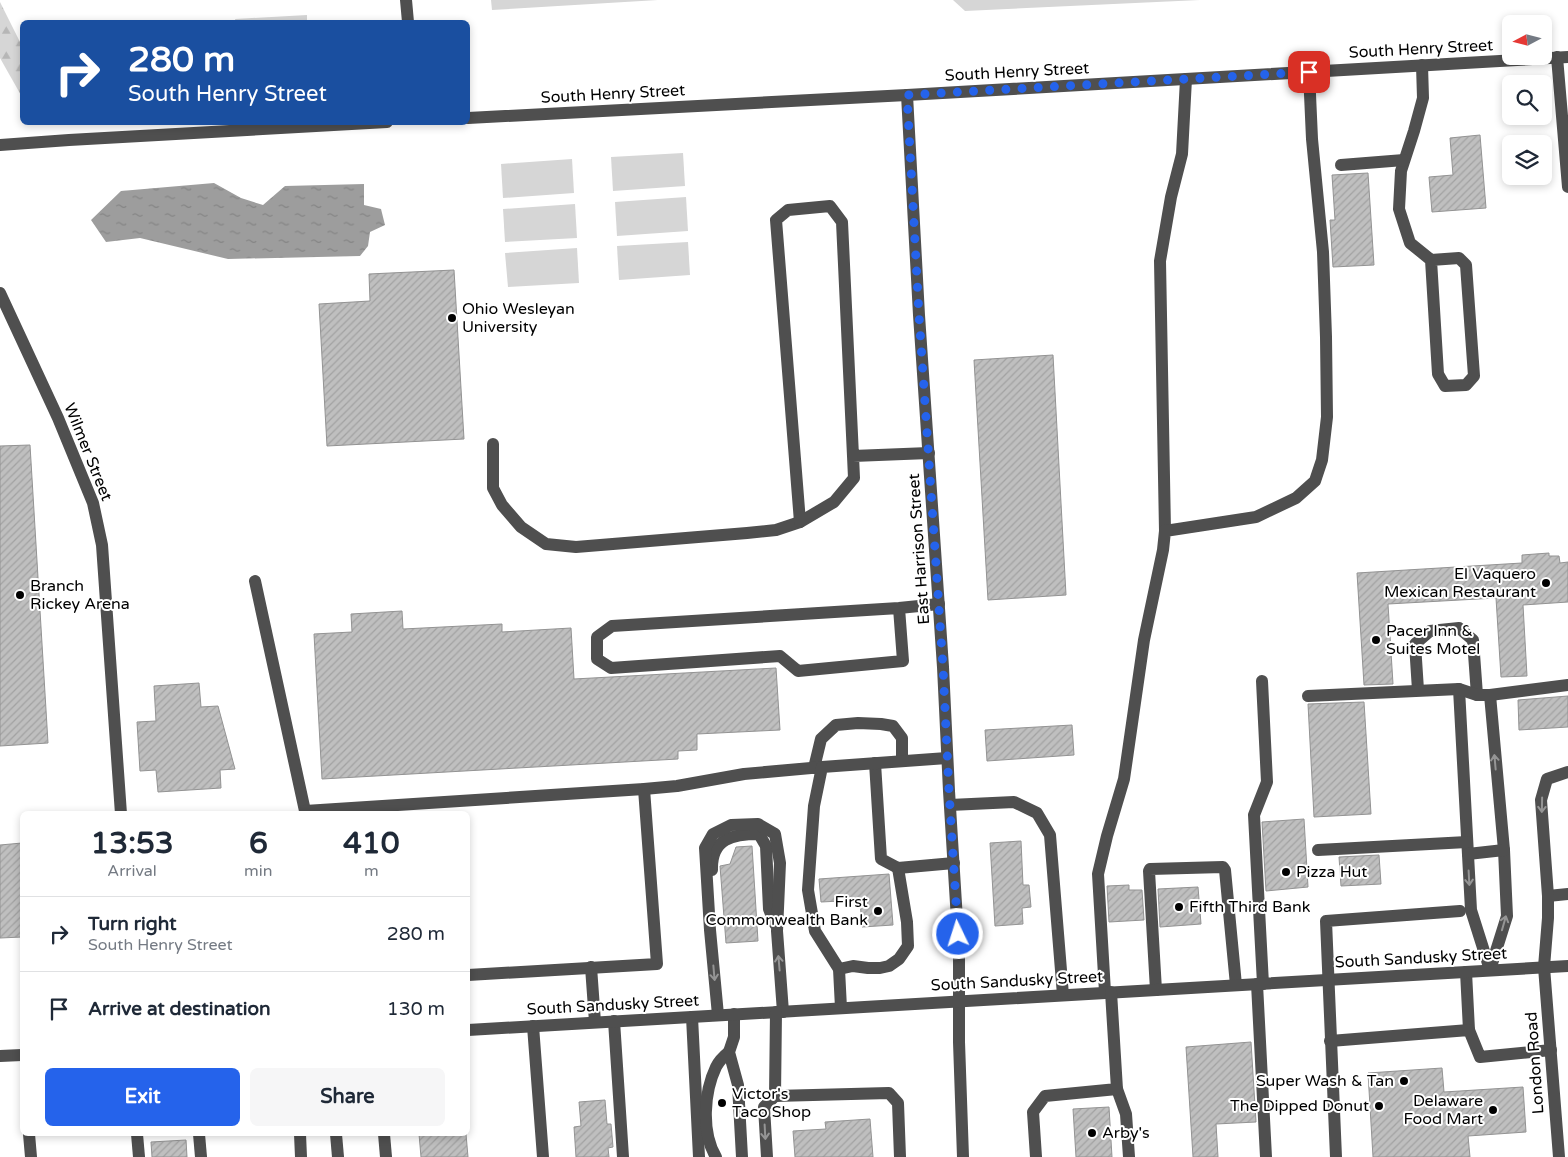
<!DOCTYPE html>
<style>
:root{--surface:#fff;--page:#f6f6f7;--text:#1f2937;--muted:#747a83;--line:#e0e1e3;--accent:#2563eb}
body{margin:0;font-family:"Varela Round",sans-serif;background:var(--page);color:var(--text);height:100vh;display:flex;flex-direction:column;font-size:19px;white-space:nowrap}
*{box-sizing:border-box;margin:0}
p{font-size:16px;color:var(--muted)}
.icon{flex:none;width:28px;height:28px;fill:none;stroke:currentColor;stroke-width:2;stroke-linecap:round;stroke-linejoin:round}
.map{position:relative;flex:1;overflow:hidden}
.side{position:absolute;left:20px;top:811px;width:450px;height:325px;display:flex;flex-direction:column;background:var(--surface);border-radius:8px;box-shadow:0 2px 8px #0003}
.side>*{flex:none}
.banner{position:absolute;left:20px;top:20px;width:450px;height:105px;border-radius:8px;box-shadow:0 2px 8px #0003;background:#1a4fa0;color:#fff;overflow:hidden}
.needle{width:32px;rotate:263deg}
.controls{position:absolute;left:1502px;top:15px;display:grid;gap:10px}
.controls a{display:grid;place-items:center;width:50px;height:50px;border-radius:8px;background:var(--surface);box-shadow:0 2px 8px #0003;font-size:25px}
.pin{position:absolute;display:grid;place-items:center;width:42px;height:42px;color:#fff;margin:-21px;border-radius:10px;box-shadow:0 2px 8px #0006}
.me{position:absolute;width:55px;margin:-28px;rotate:356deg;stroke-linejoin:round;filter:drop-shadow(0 0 4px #0008)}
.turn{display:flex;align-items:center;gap:18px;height:105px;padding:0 25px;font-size:22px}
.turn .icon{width:65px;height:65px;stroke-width:2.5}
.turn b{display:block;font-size:35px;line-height:42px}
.eta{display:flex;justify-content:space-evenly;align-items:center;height:85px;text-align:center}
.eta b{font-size:30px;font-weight:800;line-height:35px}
.action{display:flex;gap:10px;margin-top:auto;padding:10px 25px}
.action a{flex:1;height:58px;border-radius:8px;background:var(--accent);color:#fff;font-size:20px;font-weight:800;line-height:58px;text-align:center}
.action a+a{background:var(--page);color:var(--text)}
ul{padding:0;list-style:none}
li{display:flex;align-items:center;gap:15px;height:75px;padding:0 25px;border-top:1px solid var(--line)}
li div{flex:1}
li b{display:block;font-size:19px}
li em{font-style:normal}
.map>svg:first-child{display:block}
.green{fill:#d6d6d6}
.forest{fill:url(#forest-firs)}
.water{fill:url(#water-ripples)}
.building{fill:url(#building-hatch);stroke:#939393}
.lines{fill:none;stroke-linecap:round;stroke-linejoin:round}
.minor{stroke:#4f4f4f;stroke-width:12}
.oneway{stroke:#959595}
.route{stroke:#2563eb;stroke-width:9;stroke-dasharray:0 16.2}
.poi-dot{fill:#000;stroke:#fff;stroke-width:2}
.labels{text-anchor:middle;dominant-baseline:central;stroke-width:4;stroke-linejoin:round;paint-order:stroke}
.street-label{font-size:16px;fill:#000;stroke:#fff}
.poi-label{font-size:16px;fill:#000;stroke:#fff;text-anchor:start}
</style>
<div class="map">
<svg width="1568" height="1157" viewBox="0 0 1568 1157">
<defs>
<pattern id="forest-firs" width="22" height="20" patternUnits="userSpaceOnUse" patternTransform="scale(1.25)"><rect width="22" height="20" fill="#d6d6d6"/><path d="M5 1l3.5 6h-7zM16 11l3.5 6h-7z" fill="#b6b6b6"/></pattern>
<pattern id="water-ripples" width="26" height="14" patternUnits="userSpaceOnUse" patternTransform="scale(1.25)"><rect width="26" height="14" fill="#9d9d9d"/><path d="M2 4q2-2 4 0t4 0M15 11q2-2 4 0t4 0" fill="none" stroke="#858585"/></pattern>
<pattern id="building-hatch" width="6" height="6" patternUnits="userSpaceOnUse" patternTransform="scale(1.25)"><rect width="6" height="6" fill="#bfbfbf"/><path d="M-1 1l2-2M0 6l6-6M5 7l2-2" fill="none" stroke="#a2a2a2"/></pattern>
</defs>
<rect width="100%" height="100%" fill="#fff"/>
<g class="green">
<path d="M491 0H658L492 10Z"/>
<path d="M953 0H1200L965 11Z"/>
<path d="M307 15V22H236L235 19Z"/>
<path d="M683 153 685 186 613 191 611 157Z"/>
<path d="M572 159 574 193 503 198 501 164Z"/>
<path d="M686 197 688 231 617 236 615 202Z"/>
<path d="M575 204 577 238 505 242 503 209Z"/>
<path d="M688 242 690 275 619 280 617 246Z"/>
<path d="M577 248 579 283 508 287 505 253Z"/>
</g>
<path class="forest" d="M0 2 22 46V97L0 58Z"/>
<path class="water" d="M214 183 241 198 263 205 285 186 364 184V205L381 209 385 225 370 232 368 246 360 256 228 259 140 238 106 242 91 220 121 191Z"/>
<g class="building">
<path d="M1480 135 1486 208 1432 212 1429 177 1453 175 1450 138Z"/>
<path d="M1368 173 1374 265 1333 267 1330 220H1335L1332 175Z"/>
<path d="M454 270 464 439 327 446 319 304 370 301 369 274Z"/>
<path d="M1053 355 1066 595 988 600 974 360Z"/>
<path d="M30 445 48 743 0 746V446Z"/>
<path d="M1549 553V556H1559L1560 563 1568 562V602L1523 605 1527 676 1501 677 1496 598 1388 604 1393 684 1364 685 1357 573 1522 563V555Z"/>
<path d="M402 611 403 629 502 624V632L571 628 574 679 776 668 780 730 697 734V750L678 751V759L322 779 314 634 352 632 351 614Z"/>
<path d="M199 683 201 707 218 706 235 769 220 770 221 788 158 792 156 770 140 771 137 722 156 721 154 686Z"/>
<path d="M1568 696V727L1519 730 1518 700Z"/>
<path d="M1364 702 1371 814 1314 817 1308 704Z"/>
<path d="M1072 725 1074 755 987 761 985 730Z"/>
<path d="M1304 819 1308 887 1266 891 1262 822Z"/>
<path d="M1021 841 1023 885H1029L1031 907 1022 908 1023 924 995 926 990 843Z"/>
<path d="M22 843V937L0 938V845Z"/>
<path d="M752 846 758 941 726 943 720 866 730 864 736 847Z"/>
<path d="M1379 855 1381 884 1341 886 1339 857Z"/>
<path d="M889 874 893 925 862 927 860 900 821 902 819 879Z"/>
<path d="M1129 885V890H1142L1144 920 1109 922 1107 886Z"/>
<path d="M1198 887 1201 924 1160 927 1158 889Z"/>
<path d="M1251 1042 1256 1122 1216 1124 1218 1157H1193L1186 1047Z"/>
<path d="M1442 1068 1444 1092 1523 1087 1526 1132 1468 1136 1470 1157H1373L1368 1073Z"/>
<path d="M605 1100 607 1124H611L613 1147 608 1148 609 1157H576L574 1127 581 1126 579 1102Z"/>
<path d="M1109 1107 1112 1157H1076L1073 1109Z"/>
<path d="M870 1119 873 1157H795L793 1131 826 1129 825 1122Z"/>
<path d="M419 1134H466L468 1157H421Z"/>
<path d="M186 1140 187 1157H152L151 1142Z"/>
</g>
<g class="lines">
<g class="minor">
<path d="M406 0 408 22"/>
<path d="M1557 57 1568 187"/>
<path d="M1422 65 1423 98 1414 131 1401 171 1399 209 1410 243 1431 260 1438 374 1445 386 1466 385 1474 376 1466 265 1459 258 1431 260"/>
<path d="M907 95 919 315 943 667 949 791 959 952V1042L963 1157"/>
<path d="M468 118 907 95 1568 57"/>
<path d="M0 145 69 140 387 122"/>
<path d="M1341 165 1404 160"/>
<path d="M0 293 58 418 93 503 102 545 121 814"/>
<path d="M493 444V488L502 505 521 527 546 544 576 547 747 533 776 530 800 522"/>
<path d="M853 456 854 478 834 502 800 522 776 220 788 210 830 206 842 222 853 456 929 453"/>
<path d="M1165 531 1160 261 1171 197 1182 154 1186 79"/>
<path d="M255 581 305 811"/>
<path d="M899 608 903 661 798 671 780 656 611 668 597 659V637L612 626 899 608 939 604"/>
<path d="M1262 681 1267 782 1254 815 1263 984"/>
<path d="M1459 689 1471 910 1490 970"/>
<path d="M1418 690 1415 644 1430 631 1459 628 1473 640 1477 695"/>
<path d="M1490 695 1504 850 1507 916 1490 970"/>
<path d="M1308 696 1459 689 1477 695H1490L1568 685"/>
<path d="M875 763 881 859 898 868 954 863"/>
<path d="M814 768 821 739 836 725 858 723 881 724 893 726 902 738V761"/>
<path d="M950 805 1014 802 1037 813 1050 835 1063 995"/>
<path d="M305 814V811L644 789 677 786 744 774 822 767"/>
<path d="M1318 850 1467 842"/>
<path d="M1468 854 1504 850"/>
<path d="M712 870C711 838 733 834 759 834L766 846 769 909 775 924"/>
<path d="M1548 896 1568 894"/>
<path d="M591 967 595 1022"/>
<path d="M839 969 853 966 868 968H880L889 966 899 959 908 946 907 922 898 868"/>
<path d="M1466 972 1469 1030"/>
<path d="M468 975 657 964 644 789"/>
<path d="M1257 984 1266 1157"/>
<path d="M1156 990 1149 871 1150 869 1223 867 1225 870 1236 985"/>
<path d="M1105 992 1098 874 1107 836 1124 779 1144 640 1163 550 1165 531 1256 517 1296 498 1315 481 1322 460 1327 417 1326 337 1323 252 1312 139 1309 72"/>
<path d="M841 1008 839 969 815 931 808 890 814 806 822 767 947 758"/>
<path d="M734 1014V1037L729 1052 738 1085 742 1157"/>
<path d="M718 1015 710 930 705 848 713 834 731 825 758 824 775 834 780 863 777 931 783 1012"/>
<path d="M692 1017 699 1157"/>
<path d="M614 1021 623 1157"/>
<path d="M533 1026 543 1157"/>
<path d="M468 1030 1568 966"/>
<path d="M1330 1041 1469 1030 1480 1057 1551 1050"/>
<path d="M0 1056 22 1055"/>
<path d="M1117 1089 1126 1114 1129 1157"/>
<path d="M775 1096 889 1093 898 1103 900 1157"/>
<path d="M29 1134 31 1157"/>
<path d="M137 1134 139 1157"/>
<path d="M199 1134 201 1157"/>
<path d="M300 1134 301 1157"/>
<path d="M336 1134 338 1157"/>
<path d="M384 1134 386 1157"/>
<path d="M716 1157C701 1132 704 1092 716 1067 719 1061 724 1056 729 1052"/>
<path d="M767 1157 764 1107 775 1096 776 1012"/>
<path d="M1036 1157 1033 1112 1045 1096 1117 1089 1111 992"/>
<path d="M1336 1157 1326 921 1460 911"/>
<path d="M1559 1157 1544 967 1548 918V896L1541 800 1547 779 1568 772"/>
</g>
</g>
<defs><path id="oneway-shaft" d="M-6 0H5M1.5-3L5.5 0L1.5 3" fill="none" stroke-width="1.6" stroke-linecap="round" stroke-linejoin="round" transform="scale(1.25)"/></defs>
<g class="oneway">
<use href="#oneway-shaft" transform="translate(1495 762) rotate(-95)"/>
<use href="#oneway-shaft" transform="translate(1542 805) rotate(91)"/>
<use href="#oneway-shaft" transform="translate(1469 878) rotate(87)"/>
<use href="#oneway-shaft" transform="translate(1504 923) rotate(-74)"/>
<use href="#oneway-shaft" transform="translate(779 963) rotate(-95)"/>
<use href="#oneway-shaft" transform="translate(714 973) rotate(85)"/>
<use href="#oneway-shaft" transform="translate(765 1132) rotate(87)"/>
</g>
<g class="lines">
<path class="route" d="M958 934 949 791 943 667 919 315 907 95 1309 72"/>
</g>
<g class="poi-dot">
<circle cx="452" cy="318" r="5"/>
<circle cx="1546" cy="583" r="5"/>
<circle cx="20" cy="595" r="5"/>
<circle cx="1376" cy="640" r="5"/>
<circle cx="1286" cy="872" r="5"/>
<circle cx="1179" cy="907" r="5"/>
<circle cx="878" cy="911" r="5"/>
<circle cx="1404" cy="1081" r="5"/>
<circle cx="722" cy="1103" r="5"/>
<circle cx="1379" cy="1106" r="5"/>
<circle cx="1493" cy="1110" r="5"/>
<circle cx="1092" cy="1133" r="5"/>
</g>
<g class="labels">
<g class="street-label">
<text transform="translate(1421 49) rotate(-3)">South Henry Street</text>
<text transform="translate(1017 72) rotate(-3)">South Henry Street</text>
<text transform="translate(613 94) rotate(-3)">South Henry Street</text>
<text transform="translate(88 452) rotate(68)">Wilmer Street</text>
<text transform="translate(919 549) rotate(-94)">East Harrison Street</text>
<text transform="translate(1421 958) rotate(-3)">South Sandusky Street</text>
<text transform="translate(1017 981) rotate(-3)">South Sandusky Street</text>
<text transform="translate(613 1005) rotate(-3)">South Sandusky Street</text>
<text transform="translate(1535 1063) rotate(-94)">London Road</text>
</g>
<g class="poi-label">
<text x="462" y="309">Ohio Wesleyan<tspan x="462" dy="18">University</tspan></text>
<text x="1536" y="574" text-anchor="end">El Vaquero<tspan x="1536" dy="18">Mexican Restaurant</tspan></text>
<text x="30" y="586">Branch<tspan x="30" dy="18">Rickey Arena</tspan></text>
<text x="1386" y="631">Pacer Inn &amp;<tspan x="1386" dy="18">Suites Motel</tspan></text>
<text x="1296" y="872">Pizza Hut</text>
<text x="868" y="902" text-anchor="end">First<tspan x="868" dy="18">Commonwealth Bank</tspan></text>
<text x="1189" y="907">Fifth Third Bank</text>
<text x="1394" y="1081" text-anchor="end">Super Wash &amp; Tan</text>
<text x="732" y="1094">Victor's<tspan x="732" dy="18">Taco Shop</tspan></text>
<text x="1483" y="1101" text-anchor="end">Delaware<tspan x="1483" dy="18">Food Mart</tspan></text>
<text x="1369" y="1106" text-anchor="end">The Dipped Donut</text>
<text x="1102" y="1133">Arby's</text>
</g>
</g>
</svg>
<div class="controls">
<a><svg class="needle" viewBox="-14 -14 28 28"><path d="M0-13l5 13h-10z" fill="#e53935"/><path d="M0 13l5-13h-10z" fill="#747a83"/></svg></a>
<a><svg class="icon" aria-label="search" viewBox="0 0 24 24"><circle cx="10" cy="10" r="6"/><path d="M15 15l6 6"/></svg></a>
<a><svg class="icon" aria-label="layers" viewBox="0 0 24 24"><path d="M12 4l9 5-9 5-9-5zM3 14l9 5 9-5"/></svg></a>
</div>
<div class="pin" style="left:1309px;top:72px;background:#d93025"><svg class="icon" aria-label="arrive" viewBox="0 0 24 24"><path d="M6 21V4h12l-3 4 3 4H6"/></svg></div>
<svg class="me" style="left:958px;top:934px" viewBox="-20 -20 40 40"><circle r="17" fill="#2563eb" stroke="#fff" stroke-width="3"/><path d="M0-11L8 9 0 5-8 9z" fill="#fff"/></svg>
<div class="banner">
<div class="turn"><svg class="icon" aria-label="right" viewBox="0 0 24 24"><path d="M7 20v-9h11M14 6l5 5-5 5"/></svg><div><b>280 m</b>South Henry Street</div></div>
</div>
<section class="side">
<div class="eta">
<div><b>13:53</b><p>Arrival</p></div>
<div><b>6</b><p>min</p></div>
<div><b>410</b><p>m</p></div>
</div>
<ul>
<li><svg class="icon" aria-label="right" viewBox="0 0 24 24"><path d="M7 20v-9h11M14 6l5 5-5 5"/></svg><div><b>Turn right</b><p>South Henry Street</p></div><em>280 m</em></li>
<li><svg class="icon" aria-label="arrive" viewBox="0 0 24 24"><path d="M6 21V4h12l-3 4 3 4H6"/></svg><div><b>Arrive at destination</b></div><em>130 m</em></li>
</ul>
<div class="action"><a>Exit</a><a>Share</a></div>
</section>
</div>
